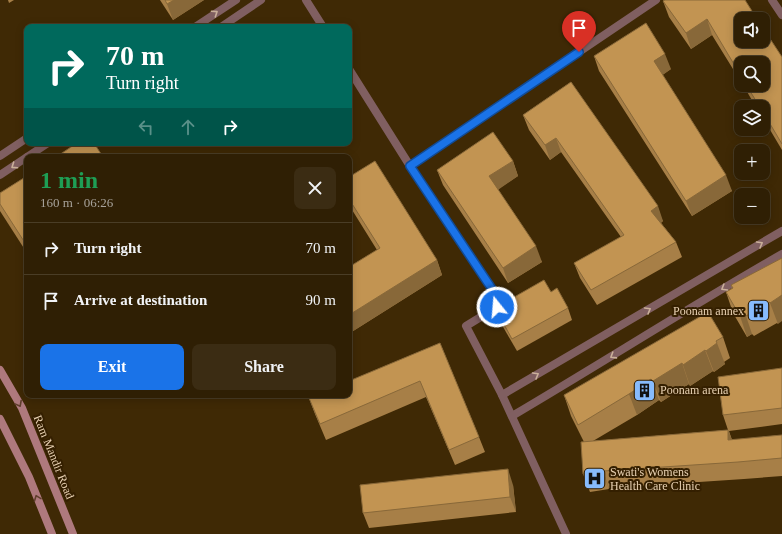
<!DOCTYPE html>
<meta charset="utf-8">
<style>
:root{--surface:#2f1f04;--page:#3b2c13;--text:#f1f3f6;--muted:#a7a29a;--line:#4a3d26;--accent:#1a73e8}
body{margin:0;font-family:Georgia,serif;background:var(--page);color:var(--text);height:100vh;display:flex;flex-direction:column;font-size:15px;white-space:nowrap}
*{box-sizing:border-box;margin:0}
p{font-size:13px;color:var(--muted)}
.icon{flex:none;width:22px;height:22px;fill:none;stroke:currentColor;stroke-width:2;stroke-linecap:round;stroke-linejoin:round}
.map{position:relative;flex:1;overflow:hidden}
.drawer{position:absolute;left:24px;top:154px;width:328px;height:244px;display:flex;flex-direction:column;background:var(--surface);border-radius:8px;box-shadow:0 2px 10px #0003,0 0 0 1px var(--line)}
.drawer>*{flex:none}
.hud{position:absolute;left:24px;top:24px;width:328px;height:122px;border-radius:8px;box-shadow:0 2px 10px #0003,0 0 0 1px var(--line);background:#00695c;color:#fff;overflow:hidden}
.buttons{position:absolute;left:734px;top:12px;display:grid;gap:8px}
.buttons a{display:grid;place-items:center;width:36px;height:36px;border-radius:8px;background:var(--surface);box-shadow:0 2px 10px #0003,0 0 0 1px var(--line);font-size:20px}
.pin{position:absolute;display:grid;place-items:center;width:34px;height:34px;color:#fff;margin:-41px -17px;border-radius:50% 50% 50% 0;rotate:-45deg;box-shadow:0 0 4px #0007}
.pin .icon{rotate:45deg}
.me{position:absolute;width:44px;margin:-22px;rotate:343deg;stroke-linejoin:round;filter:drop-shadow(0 0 3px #0008)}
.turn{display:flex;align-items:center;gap:14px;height:84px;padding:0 16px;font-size:18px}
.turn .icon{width:52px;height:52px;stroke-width:2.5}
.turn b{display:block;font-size:28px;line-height:34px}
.lanes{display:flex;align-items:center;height:38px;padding:0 16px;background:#0003;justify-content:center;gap:20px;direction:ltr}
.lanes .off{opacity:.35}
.round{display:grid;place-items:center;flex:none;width:42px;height:42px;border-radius:8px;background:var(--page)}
.overview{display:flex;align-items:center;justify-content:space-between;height:68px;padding:0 16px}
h1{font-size:24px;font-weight:700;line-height:30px;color:#1e9e55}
.primary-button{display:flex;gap:8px;margin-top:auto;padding:8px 16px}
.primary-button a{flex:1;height:46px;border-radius:8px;background:var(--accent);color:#fff;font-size:16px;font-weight:700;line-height:46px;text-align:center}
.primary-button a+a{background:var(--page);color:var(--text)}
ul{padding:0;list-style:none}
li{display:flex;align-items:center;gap:12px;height:52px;padding:0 16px;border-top:1px solid var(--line)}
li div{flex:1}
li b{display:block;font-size:15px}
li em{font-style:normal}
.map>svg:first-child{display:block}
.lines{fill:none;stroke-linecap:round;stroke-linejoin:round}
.minor{stroke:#805f61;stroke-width:8}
.tertiary{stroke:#805f61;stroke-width:8}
.secondary{stroke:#ae797d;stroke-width:8}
.wall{fill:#a77f47}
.shaded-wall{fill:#886839}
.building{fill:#c29452;stroke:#886839}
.oneway{stroke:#cab09a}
.oneway2{stroke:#5f3e2c}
.route-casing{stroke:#114b97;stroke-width:10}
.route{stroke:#1a73e8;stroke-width:7}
.labels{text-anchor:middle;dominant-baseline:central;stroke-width:4;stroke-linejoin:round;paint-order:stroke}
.poi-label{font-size:12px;fill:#e9d2b3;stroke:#341f00;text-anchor:start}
.street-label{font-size:12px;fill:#e9d2b3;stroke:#341f00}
</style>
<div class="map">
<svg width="782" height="534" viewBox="0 0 782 534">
<rect width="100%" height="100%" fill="#3f2905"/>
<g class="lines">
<g class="minor">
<path d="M306 0 323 27"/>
<path d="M772 0 782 15"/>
<path d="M349 69 410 166 492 289 497 307 466 326 502 395 566 534"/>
<path d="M410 166 656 0"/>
<path d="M502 395 782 231"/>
<path d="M512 416C602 363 691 306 782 254"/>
</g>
<g class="tertiary">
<path d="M195 27 236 0"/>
<path d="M221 27 261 0"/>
<path d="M0 156 27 138"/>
<path d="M27 157 48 143"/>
<path d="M0 175 27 157"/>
</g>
<g class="secondary">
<path d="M0 370 22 408 73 534"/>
<path d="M0 419 29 477 52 534"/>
</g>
</g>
<g class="wall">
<path d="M8 0H14L9 3Z"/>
<path d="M160 0H204L173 20Z"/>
<path d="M665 0 782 57V150L763 118V107H756L743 85H763L741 63V82L712 35 691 49 669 17 663 1Z"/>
<path d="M594 56 671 69 662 75 732 191 692 216 599 71Z"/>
<path d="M571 82 663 221 661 223 676 242 682 257 597 305 580 278 574 263 621 237 561 152 550 160 529 130 523 115Z"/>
<path d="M513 161 518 176 498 189 542 262 508 283 443 185 437 170Z"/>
<path d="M27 176V253L0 211V193Z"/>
<path d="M349 177 437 260 442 275 350 333 349 331V267L377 250 349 205Z"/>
<path d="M782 258 778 324 777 323 754 336 752 334 747 337 733 313 726 292 732 288 731 285Z"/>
<path d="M551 292 568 308 572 320 517 351 499 320 495 308Z"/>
<path d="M723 337 730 358 724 362 725 364 714 372 713 371 690 386 689 384 661 402 659 400 637 415 593 441 728 430 723 415 782 368V424L729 431 732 440 782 435V476L744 479 609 488V489L590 492 583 474 584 442 571 416 564 395Z"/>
<path d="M440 343 479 437 485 452 455 465 426 397 326 440 315 414 309 398Z"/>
<path d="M513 485 516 512 369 528 363 513Z"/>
</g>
<g class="shaded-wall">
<path d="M174 0H204L173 20 167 4Z"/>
<path d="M707 19 712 35 691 49 686 33Z"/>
<path d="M665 54 671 69 660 77 654 61Z"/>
<path d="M556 138 561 152 550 160 545 145Z"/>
<path d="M513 161 518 176 495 192 489 176Z"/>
<path d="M726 175 732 191 692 216 686 201Z"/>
<path d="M658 206 663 221 657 225 651 211Z"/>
<path d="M536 246 542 262 508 283 503 268Z"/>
<path d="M437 260 442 275 350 333 349 329V315Z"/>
<path d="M782 295V321L778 324 770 303Z"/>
<path d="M745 313 752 334 747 337 740 316Z"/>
<path d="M717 343 725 364 714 372 706 351Z"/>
<path d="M705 350 713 371 690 386 683 365Z"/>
<path d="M682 363 689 384 661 402 653 381Z"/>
<path d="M651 379 659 400 637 415 629 394Z"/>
<path d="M728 430 735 447 728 440Z"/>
<path d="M508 469 513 485 516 512 510 497Z"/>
<path d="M603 471 609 488V489L603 472Z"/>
</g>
<g class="building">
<path d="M165 0H174L167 4Z"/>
<path d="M665 0H745L757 19H741V41H763V28L782 57V144L763 112V107H760L746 85H763V63H741V76L707 19 686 33 663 1Z"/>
<path d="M646 23 665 54 654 61 726 175 686 201 594 56Z"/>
<path d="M270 25 272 27H267Z"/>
<path d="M571 82 658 206 651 211 676 242 591 290 574 263 624 235 556 138 545 145 523 115Z"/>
<path d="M493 132 513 161 489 176 536 246 503 268 437 170Z"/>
<path d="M77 143H94L103 157H56Z"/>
<path d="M375 161 437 260 349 315V267L380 248 349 199V177Z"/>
<path d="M27 176V246L0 204V193Z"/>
<path d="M782 258V295L770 303V302L746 316 745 313 740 316 726 292 733 288 731 285Z"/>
<path d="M544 280 551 292 557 288 568 308 512 339 495 308Z"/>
<path d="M708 312 723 337 716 341 717 343 706 351 705 350 683 365 682 363 653 381 651 379 629 394 578 425 564 395Z"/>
<path d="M440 343 479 437 449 450 420 381 320 424 309 398 316 395H349V381Z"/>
<path d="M782 368V408L723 415 718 377Z"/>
<path d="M728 430V440L782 435V458L738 462 603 471V472L583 474 581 442Z"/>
<path d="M508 469 510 497 363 513 360 485Z"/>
</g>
<defs><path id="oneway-chevron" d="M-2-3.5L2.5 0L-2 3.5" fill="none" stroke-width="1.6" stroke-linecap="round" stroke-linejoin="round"/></defs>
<g class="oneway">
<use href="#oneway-chevron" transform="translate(215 13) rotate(-34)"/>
<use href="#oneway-chevron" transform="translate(14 166) rotate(146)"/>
<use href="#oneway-chevron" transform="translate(760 244) rotate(-30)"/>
<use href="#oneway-chevron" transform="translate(724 288) rotate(149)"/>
<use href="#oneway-chevron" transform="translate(648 310) rotate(-30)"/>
<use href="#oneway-chevron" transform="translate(613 356) rotate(148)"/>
<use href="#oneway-chevron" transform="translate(536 375) rotate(-30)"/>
</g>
<g class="oneway2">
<use href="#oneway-chevron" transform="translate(19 404) rotate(62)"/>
<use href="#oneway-chevron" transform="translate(37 498) rotate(-111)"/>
</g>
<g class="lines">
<defs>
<path id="route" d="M497 307 492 289 410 166 579 52"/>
</defs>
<use href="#route" class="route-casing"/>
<use href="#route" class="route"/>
</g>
<defs>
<symbol id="building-square" viewBox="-11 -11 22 22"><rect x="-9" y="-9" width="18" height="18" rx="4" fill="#87bbfc" stroke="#341f00"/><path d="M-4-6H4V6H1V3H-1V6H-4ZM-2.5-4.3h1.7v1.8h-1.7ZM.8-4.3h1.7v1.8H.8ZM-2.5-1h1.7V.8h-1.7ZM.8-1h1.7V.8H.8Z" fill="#111"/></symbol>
<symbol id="hospital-square" viewBox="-11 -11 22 22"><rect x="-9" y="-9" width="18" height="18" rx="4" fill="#87bbfc" stroke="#341f00"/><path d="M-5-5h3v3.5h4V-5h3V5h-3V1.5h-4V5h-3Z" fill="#111"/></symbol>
</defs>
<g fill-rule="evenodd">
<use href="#building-square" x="746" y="298" width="25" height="25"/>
<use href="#building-square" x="632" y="378" width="25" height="25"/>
<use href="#hospital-square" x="582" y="466" width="25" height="25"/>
</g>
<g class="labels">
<g class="poi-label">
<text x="744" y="311" text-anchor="end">Poonam annex</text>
<text x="660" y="390">Poonam arena</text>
<text x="610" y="472">Swati's Womens<tspan x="610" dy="14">Health Care Clinic</tspan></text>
</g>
<g class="street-label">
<text transform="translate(54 457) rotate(68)">Ram Mandir Road</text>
</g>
</g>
</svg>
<div class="buttons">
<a><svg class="icon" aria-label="sound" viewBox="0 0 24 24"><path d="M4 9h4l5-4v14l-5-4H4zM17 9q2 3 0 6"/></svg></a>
<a><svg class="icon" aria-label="search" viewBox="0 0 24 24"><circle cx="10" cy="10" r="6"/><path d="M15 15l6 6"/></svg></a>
<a><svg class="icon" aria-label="layers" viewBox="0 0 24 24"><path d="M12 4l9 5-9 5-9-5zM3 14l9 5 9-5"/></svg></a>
<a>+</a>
<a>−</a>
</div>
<div class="pin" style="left:579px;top:52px;background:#d93025"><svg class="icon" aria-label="arrive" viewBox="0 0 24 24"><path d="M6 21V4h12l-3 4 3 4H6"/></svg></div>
<svg class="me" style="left:497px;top:307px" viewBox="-20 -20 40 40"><circle r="17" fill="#1a73e8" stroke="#fff" stroke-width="3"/><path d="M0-11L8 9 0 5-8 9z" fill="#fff"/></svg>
<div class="hud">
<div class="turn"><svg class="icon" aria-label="right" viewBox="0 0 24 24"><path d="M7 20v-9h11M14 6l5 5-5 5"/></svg><div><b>70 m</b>Turn right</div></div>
<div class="lanes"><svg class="icon off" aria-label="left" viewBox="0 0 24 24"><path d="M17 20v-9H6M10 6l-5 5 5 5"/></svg><svg class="icon off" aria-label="ahead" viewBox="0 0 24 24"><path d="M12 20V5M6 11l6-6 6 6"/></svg><svg class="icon" aria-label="right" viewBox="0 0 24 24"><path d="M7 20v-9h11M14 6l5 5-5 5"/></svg></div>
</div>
<section class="drawer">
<div class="overview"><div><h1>1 min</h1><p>160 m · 06:26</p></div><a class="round"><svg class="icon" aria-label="close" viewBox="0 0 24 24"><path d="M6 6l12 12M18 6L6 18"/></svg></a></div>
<ul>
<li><svg class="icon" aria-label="right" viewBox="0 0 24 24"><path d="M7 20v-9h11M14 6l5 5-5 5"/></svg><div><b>Turn right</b></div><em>70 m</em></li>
<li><svg class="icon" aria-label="arrive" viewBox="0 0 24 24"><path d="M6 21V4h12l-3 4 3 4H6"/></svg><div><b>Arrive at destination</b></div><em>90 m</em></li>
</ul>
<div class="primary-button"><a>Exit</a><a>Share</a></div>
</section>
</div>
